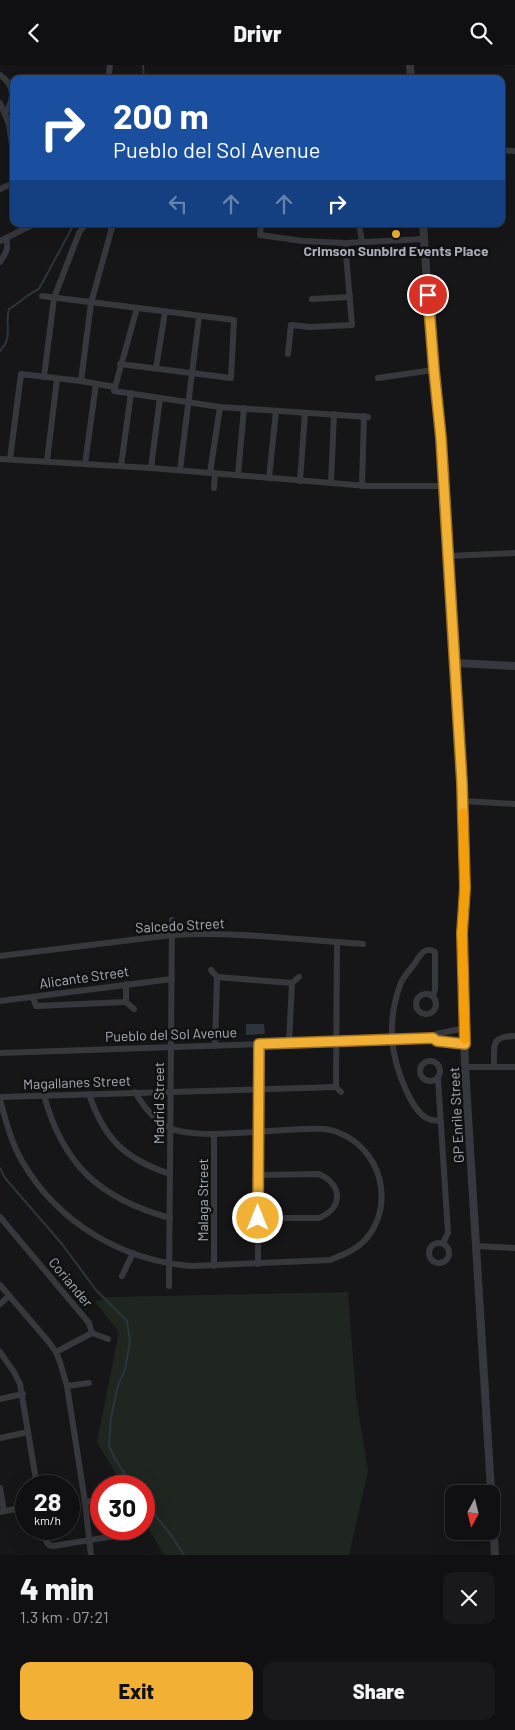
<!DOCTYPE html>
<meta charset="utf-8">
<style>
:root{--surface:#101012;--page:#19191b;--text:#f1f3f6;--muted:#9c9d9f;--line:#303032;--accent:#f2b134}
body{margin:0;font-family:Barlow,sans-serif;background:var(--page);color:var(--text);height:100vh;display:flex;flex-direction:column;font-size:19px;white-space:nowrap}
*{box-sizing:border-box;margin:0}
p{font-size:16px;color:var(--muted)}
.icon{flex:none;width:28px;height:28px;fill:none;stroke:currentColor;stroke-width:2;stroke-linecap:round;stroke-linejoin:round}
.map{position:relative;height:1490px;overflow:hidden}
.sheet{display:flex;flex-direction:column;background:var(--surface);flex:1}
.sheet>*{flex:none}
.top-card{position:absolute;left:10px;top:10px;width:495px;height:152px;border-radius:10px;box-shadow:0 5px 20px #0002,0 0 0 1px var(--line);background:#1a4fa0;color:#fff;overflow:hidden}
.needle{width:32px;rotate:187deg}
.controls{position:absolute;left:445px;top:1420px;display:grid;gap:10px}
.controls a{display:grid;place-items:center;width:55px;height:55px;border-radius:10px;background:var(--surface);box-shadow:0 5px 20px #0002,0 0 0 1px var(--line);font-size:25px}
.speed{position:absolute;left:15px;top:1410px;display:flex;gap:10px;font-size:25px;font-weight:700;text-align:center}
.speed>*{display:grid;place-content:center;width:65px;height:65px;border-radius:50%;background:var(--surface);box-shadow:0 5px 20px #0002,0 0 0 1px var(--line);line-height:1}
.speed small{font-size:12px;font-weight:400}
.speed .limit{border:8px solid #d22;background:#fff;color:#111}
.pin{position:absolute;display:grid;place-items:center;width:42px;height:42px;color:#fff;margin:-21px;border:2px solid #fff;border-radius:50%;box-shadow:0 1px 5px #0007}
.me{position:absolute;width:55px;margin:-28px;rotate:0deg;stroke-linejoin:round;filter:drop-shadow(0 0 4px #0008)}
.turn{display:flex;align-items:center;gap:18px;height:105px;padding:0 20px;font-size:22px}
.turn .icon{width:65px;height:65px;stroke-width:2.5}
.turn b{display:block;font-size:35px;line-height:42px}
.lanes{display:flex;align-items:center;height:48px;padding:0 20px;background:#0003;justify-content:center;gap:25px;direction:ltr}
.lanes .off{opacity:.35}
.round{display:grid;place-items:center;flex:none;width:52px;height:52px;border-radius:10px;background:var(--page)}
.summary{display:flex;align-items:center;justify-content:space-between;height:85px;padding:0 20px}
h1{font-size:30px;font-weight:800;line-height:38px}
.action{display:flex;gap:10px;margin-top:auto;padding:10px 20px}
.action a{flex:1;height:58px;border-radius:10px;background:var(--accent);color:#111;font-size:20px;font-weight:800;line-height:58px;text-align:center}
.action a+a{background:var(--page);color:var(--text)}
header{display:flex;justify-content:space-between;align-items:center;height:65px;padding:0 20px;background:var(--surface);font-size:22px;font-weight:800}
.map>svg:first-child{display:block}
.green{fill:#1e261f}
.water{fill:#2c353c}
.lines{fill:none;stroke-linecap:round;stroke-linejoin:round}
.stream{stroke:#2c353c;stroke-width:2}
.minor{stroke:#37383d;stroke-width:6}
.tertiary{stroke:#37383d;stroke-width:8}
.route-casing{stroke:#9d7322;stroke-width:12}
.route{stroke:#f2b134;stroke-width:9}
.slow{stroke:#f59e0b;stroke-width:9}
.poi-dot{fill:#f2b134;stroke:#111113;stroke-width:2}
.labels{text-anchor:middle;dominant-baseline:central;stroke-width:5;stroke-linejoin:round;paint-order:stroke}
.poi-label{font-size:14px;font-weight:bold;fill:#a8adb8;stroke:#111113}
.street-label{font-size:14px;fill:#a8adb8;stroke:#111113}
</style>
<header><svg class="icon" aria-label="back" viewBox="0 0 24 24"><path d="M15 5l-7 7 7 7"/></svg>Drivr<svg class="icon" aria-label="search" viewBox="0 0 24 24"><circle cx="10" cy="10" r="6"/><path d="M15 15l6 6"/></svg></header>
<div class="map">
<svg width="515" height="1490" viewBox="0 0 515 1490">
<rect width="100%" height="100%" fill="#161618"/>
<path class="green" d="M348 1227 356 1332 368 1406 349 1490H164L144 1456V1421H123L97 1377 119 1267 95 1237 108 1232Z"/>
<path class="water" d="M246 959H264L265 969 246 970Z"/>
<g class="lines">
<g class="stream">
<path d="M143 0 144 14"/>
<path d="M0 286C14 271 4 260 9 244 20 238 27 229 39 224L74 159"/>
<path d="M0 1103 5 1113 62 1179 96 1225 127 1256 130 1277 125 1304 117 1324 111 1353 109 1381 115 1394 133 1421"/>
<path d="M144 1437 171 1470 184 1490"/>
</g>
<g class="minor">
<path d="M0 10C15 20 15 34 5 48"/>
<path d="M108 14 110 0"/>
<path d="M0 38 9 59 14 94"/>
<path d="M501 85 515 86"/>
<path d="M0 124 14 118"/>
<path d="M261 159 260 170 303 176 345 178 424 174"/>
<path d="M359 159 362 176"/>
<path d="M0 176 34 159"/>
<path d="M0 197C6 188 9 184 6 173"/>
<path d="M42 231 234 255 231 313 120 299"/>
<path d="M312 234 350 232"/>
<path d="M137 243 114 326 220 342 368 352"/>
<path d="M288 289 291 260 310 262 352 260 345 178"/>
<path d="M156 303 165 247"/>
<path d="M44 312 54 233 79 168 85 159"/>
<path d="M378 313 433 305"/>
<path d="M81 316 91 238 113 159"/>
<path d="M0 394 151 403 367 421H444"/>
<path d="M10 394 21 309 81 316 115 322"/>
<path d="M47 396 57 314"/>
<path d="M85 399 96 319"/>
<path d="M121 401 131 328"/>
<path d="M151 403 160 333"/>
<path d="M180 405 199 252"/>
<path d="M210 408 220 342"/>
<path d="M238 410 244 343"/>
<path d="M269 413 276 346"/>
<path d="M300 416 305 348"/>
<path d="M331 418 334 349"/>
<path d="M362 421 364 351"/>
<path d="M214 423 215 408"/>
<path d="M448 491 515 488"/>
<path d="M463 736 515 739"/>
<path d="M337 878 336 1022 341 1027"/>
<path d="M0 891 172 870C236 866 299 875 363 879"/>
<path d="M211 905 217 912"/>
<path d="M217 912 292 918"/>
<path d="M292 918 299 912"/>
<circle cx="426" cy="939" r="10"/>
<path d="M433 931 435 924V887C425 881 420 890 415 898 410 905 403 912 400 920 387 957 390 990 406 1025 410 1034 419 1051 429 1054 432 1056 437 1055 440 1056"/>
<path d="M33 932 36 941 126 937V919"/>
<path d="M0 936 172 914"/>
<path d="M126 937 134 944"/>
<path d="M433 973 436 969 465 963"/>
<path d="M289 978 292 918"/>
<path d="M215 981 217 912"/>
<path d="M0 988 433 973 437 976 465 979"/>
<circle cx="430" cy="1006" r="10"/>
<path d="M494 1000C494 980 491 971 515 971"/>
<path d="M465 1002H515"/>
<path d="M438 1014 448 1168 443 1178"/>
<path d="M89 1029C104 1074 125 1094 170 1109"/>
<path d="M44 1030C63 1101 101 1134 170 1153"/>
<path d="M0 1032 336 1022"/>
<path d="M0 1035C6 1056 11 1077 22 1096 57 1157 122 1196 192 1201L330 1195C343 1190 356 1185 366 1174 396 1139 381 1083 337 1067 320 1061 301 1065 284 1065 260 1067 237 1068 214 1069 173 1069 157 1064 135 1027"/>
<path d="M0 1152 89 1258 92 1268 56 1287"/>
<path d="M258 1153H319C343 1143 343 1120 319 1109L258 1110"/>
<circle cx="439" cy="1188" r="10"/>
<path d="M476 1181 515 1183"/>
<path d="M258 1199 259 979"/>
<path d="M214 1201V1069"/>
<path d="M122 1211 133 1188"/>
<path d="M0 1220 48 1276 56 1287 60 1297 67 1321 85 1437 91 1490"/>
<path d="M169 1221 172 855"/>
<path d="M0 1239 9 1231"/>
<path d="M92 1268 108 1274"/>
<path d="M0 1287 14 1307 20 1319 37 1421"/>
<path d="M67 1321 89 1318"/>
<path d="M0 1334 23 1329"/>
<path d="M0 1373 28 1367"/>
<path d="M0 1423 4 1446"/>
<path d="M85 1437 101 1434"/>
<path d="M0 1447 26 1442"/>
<path d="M44 1464 46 1476 49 1480 53 1481 134 1468"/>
</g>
<g class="tertiary">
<path d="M410 0 411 14"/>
<path d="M423 159 433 305 440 357 456 598 463 736 465 823 462 867 465 1002 495 1490"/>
<path d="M456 598 515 601"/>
</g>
</g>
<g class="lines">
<defs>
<path id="route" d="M258 1153 259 979 433 973 437 976 465 979 462 868 465 823 462 718 441 373 434 305 428 230"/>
</defs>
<use href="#route" class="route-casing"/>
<use href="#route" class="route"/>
<path class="slow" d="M463 748 465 823 462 868 465 974"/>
</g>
<circle class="poi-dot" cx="396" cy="169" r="5"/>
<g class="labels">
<g class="poi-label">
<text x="396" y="185">Crimson Sunbird Events Place</text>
</g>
<g class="street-label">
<text transform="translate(180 860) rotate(-3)">Salcedo Street</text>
<text transform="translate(84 912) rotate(-8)">Alicante Street</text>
<text transform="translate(171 969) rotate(-2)">Pueblo del Sol Avenue</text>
<text transform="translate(77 1017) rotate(-2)">Magallanes Street</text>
<text transform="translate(158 1038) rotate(-90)">Madrid Street</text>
<text transform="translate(456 1050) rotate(-93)">GP Enrile Street</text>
<text transform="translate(202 1135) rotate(-90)">Malaga Street</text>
<text transform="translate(71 1217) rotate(50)">Coriander</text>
</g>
</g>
</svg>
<div class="controls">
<a><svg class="needle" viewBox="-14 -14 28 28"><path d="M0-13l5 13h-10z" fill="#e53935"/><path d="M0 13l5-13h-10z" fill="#9c9d9f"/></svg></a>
</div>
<div class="speed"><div>28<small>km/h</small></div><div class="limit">30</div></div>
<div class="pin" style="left:428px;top:230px;background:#d93025"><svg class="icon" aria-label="arrive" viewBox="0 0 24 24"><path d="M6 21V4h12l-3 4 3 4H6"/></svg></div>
<svg class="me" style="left:258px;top:1153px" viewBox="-20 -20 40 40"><circle r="17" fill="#f2b134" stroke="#fff" stroke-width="3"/><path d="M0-11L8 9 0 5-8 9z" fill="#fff"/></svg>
<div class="top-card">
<div class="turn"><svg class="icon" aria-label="right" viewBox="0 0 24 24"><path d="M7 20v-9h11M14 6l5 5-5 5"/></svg><div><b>200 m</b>Pueblo del Sol Avenue</div></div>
<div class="lanes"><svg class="icon off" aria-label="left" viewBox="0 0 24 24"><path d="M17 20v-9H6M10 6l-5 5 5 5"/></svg><svg class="icon off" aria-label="ahead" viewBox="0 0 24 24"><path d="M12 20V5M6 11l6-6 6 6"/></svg><svg class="icon off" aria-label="ahead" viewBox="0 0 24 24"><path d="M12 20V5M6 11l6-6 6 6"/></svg><svg class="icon" aria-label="right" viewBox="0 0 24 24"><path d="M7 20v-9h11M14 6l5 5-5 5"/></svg></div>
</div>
</div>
<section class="sheet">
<div class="summary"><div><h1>4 min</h1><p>1.3 km · 07:21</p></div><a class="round"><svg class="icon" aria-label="close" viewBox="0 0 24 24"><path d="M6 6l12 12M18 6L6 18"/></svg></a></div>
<div class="action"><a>Exit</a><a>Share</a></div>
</section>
